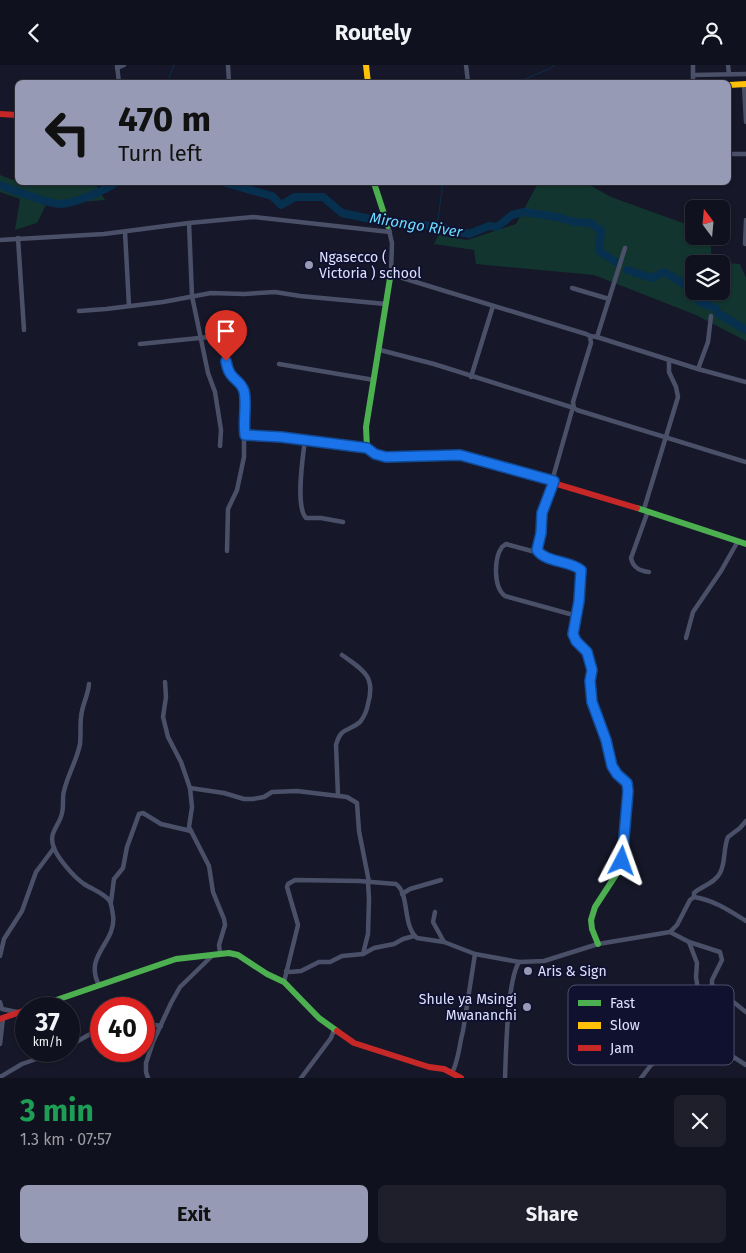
<!DOCTYPE html>
<meta charset="utf-8">
<style>
:root{--surface:#10111e;--page:#1e1f2b;--text:#f1f3f6;--muted:#9c9da4;--line:#30313c;--accent:#979ab4}
body{margin:0;font-family:"Fira Sans",sans-serif;background:var(--page);color:var(--text);height:100vh;display:flex;flex-direction:column;font-size:19px;white-space:nowrap}
*{box-sizing:border-box;margin:0}
p{font-size:16px;color:var(--muted)}
.icon{flex:none;width:28px;height:28px;fill:none;stroke:currentColor;stroke-width:2;stroke-linecap:round;stroke-linejoin:round}
.map{position:relative;height:1013px;overflow:hidden}
.details{display:flex;flex-direction:column;background:var(--surface);flex:1}
.details>*{flex:none}
.guide{position:absolute;left:15px;top:15px;width:716px;height:105px;border-radius:8px;box-shadow:0 1px 4px #0004,0 0 0 1px var(--line);background:#979ab4;color:#111;overflow:hidden}
.needle{width:32px;rotate:344deg}
.controls{position:absolute;left:685px;top:135px;display:grid;gap:10px}
.controls a{display:grid;place-items:center;width:45px;height:45px;border-radius:8px;background:var(--surface);box-shadow:0 1px 4px #0004,0 0 0 1px var(--line);font-size:25px}
.speed{position:absolute;left:15px;top:932px;display:flex;gap:10px;font-size:25px;font-weight:700;text-align:center}
.speed>*{display:grid;place-content:center;width:65px;height:65px;border-radius:50%;background:var(--surface);box-shadow:0 1px 4px #0004,0 0 0 1px var(--line);line-height:1}
.speed small{font-size:12px;font-weight:400}
.speed .limit{border:8px solid #d22;background:#fff;color:#111}
.pin{position:absolute;display:grid;place-items:center;width:42px;height:42px;color:#fff;margin:-51px -21px;border-radius:50% 50% 50% 0;rotate:-45deg;box-shadow:0 0 5px #0007}
.pin .icon{rotate:45deg}
.me{position:absolute;width:55px;margin:-28px;rotate:4deg;stroke-linejoin:round;filter:drop-shadow(0 0 4px #0008)}
.turn{display:flex;align-items:center;gap:18px;height:105px;padding:0 20px;font-size:22px}
.turn .icon{width:65px;height:65px;stroke-width:2.5}
.turn b{display:block;font-size:35px;line-height:42px}
.round{display:grid;place-items:center;flex:none;width:52px;height:52px;border-radius:8px;background:var(--page)}
.overview{display:flex;align-items:center;justify-content:space-between;height:85px;padding:0 20px}
h1{font-size:30px;font-weight:700;line-height:38px;color:#1e9e55}
.action{display:flex;gap:10px;margin-top:auto;padding:10px 20px}
.action a{flex:1;height:58px;border-radius:8px;background:var(--accent);color:#111;font-size:20px;font-weight:700;line-height:58px;text-align:center}
.action a+a{background:var(--page);color:var(--text)}
header{display:flex;justify-content:space-between;align-items:center;height:65px;padding:0 20px;background:var(--surface);font-size:22px;font-weight:700}
.map>svg:first-child{display:block}
.green{fill:#12352f;fill-rule:evenodd}
.lines{fill:none;stroke-linecap:round;stroke-linejoin:round}
.stream{stroke:#07304f;stroke-width:1}
.river{stroke:#07304f;stroke-width:8}
.street{stroke:#4b5069;stroke-width:4.5}
.fast{stroke:#4caf50;stroke-width:6}
.slow{stroke:#ffc107;stroke-width:6}
.jam{stroke:#c62828;stroke-width:6}
.route-casing{stroke:#114b97;stroke-width:12}
.route{stroke:#1a73e8;stroke-width:9}
.poi-dot{fill:#979ab4;stroke:#0f112f;stroke-width:2}
.labels{text-anchor:middle;dominant-baseline:central;stroke-width:4;stroke-linejoin:round;paint-order:stroke}
.poi-label{font-size:14px;fill:#dde1ff;stroke:#0f112f;text-anchor:start}
.water-label{font-size:15px;font-style:italic;fill:#6bdcff;stroke:#0f112f}
.key{fill:#0f112f;stroke:#4d4f6d;stroke-width:1}
.key-label{font-size:14px;fill:#dde1ff}
</style>
<header><svg class="icon" aria-label="back" viewBox="0 0 24 24"><path d="M15 5l-7 7 7 7"/></svg>Routely<svg class="icon" aria-label="person" viewBox="0 0 24 24"><circle cx="12" cy="8" r="4"/><path d="M4 21q1-7 8-7t8 7"/></svg></header>
<div class="map">
<svg width="746" height="1013" viewBox="0 0 746 1013">
<rect width="100%" height="100%" fill="#161728"/>
<g class="green">
<path d="M0 110 13 115H17L18 118H88L96 120 105 135 46 140 37 158 15 165 20 134 0 127Z"/>
<path d="M538 118H586L611 132 694 162V171H710L712 197 740 199 746 213V276L696 250 594 210 476 199 474 185 434 179 444 158V171L467 175 516 159ZM694 199H721V226H694Z"/>
</g>
<g class="lines">
<g class="stream">
<path d="M167 18 174 0"/>
<path d="M523 18V15L549 4 555 0"/>
<path d="M433 161 438 154 443 118"/>
</g>
<g class="river">
<path d="M226 118 272 131 281 140 295 132H323L342 148 380 156 433 161 469 169 489 161 497 162 512 150 524 147 557 152 574 157 591 158 601 166 599 186 616 197"/>
<path d="M0 120C10 124 50 139 60 139 73 139 104 126 115 118"/>
<path d="M627 205 652 213 664 207 689 222 700 237 715 243 719 249 746 265"/>
</g>
<g class="street">
<path d="M117 0 119 18"/>
<path d="M228 0 229 18"/>
<path d="M466 0 468 17"/>
<path d="M693 0V18"/>
<path d="M728 0 729 9"/>
<path d="M117 3 124 0"/>
<path d="M693 10 746 9"/>
<path d="M744 20 746 57"/>
<path d="M729 89H746"/>
<path d="M189 158 192 231 208 308 215 327 221 365 220 381"/>
<path d="M388 161 392 178 391 207 396 211 586 269 590 271 591 278 573 337 574 343 577 345 746 397"/>
<path d="M125 167 129 241"/>
<path d="M18 173 24 265"/>
<path d="M0 175 104 169 189 158 253 152 390 167"/>
<path d="M745 179 746 155"/>
<path d="M572 223 609 234"/>
<path d="M79 246 106 244 163 237 211 228 244 229 275 227 300 231 386 239"/>
<path d="M590 271 597 272 698 304 746 317"/>
<path d="M597 272 625 183"/>
<path d="M140 279 219 271C226 280 224 295 228 305 231 315 241 318 244 328V392L237 425 228 444 227 486"/>
<path d="M380 285 434 299 574 343"/>
<path d="M279 299 374 315"/>
<path d="M698 304 708 277 711 251"/>
<path d="M471 312 493 241"/>
<path d="M245 370 281 372 367 383"/>
<path d="M305 375C303 391 295 441 306 453H321L343 457"/>
<path d="M552 416 573 342"/>
<path d="M644 444 678 332 676 322 669 307V295"/>
<path d="M648 446 631 493C633 503 640 506 649 507"/>
<path d="M539 488 506 479 502 482C494 493 493 522 505 531L577 551"/>
<path d="M686 573 693 547 721 506 738 476"/>
<path d="M165 617 166 632 163 652 168 672 181 697 190 723 192 742 189 762 209 801 213 827 224 854 225 860 219 880 220 888"/>
<path d="M89 619C88 631 82 640 81 652 80 661 81 670 80 679 77 695 68 709 64 726 62 733 64 741 62 748 60 760 49 766 53 780 56 792 74 812 84 819 92 824 103 828 109 835 112 839 112 846 113 850 117 878 83 890 99 920"/>
<path d="M190 723 224 728 244 734H253L264 732 272 727 297 726 347 732 357 738 359 766 369 817"/>
<path d="M338 731 336 680C341 661 349 667 360 657 364 652 367 645 368 639 376 611 363 605 342 590"/>
<path d="M402 829 410 824 441 815"/>
<path d="M694 832V828C702 821 715 818 720 808 726 797 723 783 728 772L740 763 746 756"/>
<path d="M111 837 114 814 123 803 127 782 139 749 143 748 161 759 191 766"/>
<path d="M435 847 433 857 444 877"/>
<path d="M670 867 689 877 720 887 722 895 712 915V920L746 947"/>
<path d="M689 877 697 898 696 912 698 924 696 933 686 953 703 974"/>
<path d="M363 889 368 869 369 834 368 817"/>
<path d="M0 891 4 874 22 846 36 807 54 783"/>
<path d="M286 906 290 907 301 906 319 897H330L342 891 363 889 374 883 394 879 403 874 414 871"/>
<path d="M284 917 298 860 287 822 288 819 295 815 359 816 396 819C410 829 402 860 417 873L444 877 475 889 519 897"/>
<path d="M0 937 2 944 17 947"/>
<path d="M144 958 161 961"/>
<path d="M0 979 3 953"/>
<path d="M69 981 101 963"/>
<path d="M452 1008C459 995 459 980 463 966L475 889"/>
<path d="M0 1012 22 999 59 986"/>
<path d="M148 1013 146 1007V998L153 977 171 938 180 922 214 889"/>
<path d="M301 1013 331 973 334 965"/>
<path d="M505 1013C506 988 507 916 519 897L544 896 598 879 670 867 677 860 690 835 694 832C714 835 730 846 746 856"/>
<path d="M641 1013 651 1000 684 976 694 973 710 977 746 1000"/>
</g>
<g class="fast">
<path d="M374 118 388 161"/>
<path d="M391 207 366 362 367 383C384 395 403 391 423 391"/>
<path d="M637 443 746 479"/>
<path d="M598 879 592 864 591 855 595 842 621 802 628 722C626 714 616 710 612 702 609 694 608 684 606 676"/>
<path d="M30 944 176 894 229 888 238 890 267 909 284 917 319 953 337 966"/>
</g>
<g class="slow">
<path d="M366 0 368 18"/>
<path d="M408 18H476"/>
<path d="M729 20 746 19"/>
<path d="M554 416 542 448 541 468 537 485C549 497 567 496 581 505L579 536 573 569 576 575 587 587 592 605V637L606 676"/>
</g>
<g class="jam">
<path d="M0 49 18 50"/>
<path d="M423 391 460 390 637 443"/>
<path d="M0 954 26 945"/>
<path d="M337 966 354 978 429 1002 444 1004 461 1013"/>
</g>
</g>
<g class="lines">
<defs>
<path id="route" d="M226 296C229 316 240 313 244 326 247 338 243 356 245 370L281 372 367 383 375 389 386 392 460 390 554 416 542 448 541 468 537 485C546 498 569 495 581 505L579 536 573 569 576 576 587 587 592 605 590 616 592 637 606 675 612 701 617 709 627 718 628 726 622 796"/>
</defs>
<use href="#route" class="route-casing"/>
<use href="#route" class="route"/>
</g>
<g class="poi-dot">
<circle cx="309" cy="200" r="5"/>
<circle cx="528" cy="906" r="5"/>
<circle cx="527" cy="942" r="5"/>
</g>
<g class="labels">
<g class="poi-label">
<text x="319" y="192">Ngasecco (<tspan x="319" dy="16">Victoria ) school</tspan></text>
<text x="538" y="906">Aris &amp; Sign</text>
<text x="517" y="934" text-anchor="end">Shule ya Msingi<tspan x="517" dy="16">Mwananchi</tspan></text>
</g>
<g class="water-label">
<text transform="translate(416 160) rotate(9)">Mirongo River</text>
</g>
</g>
<rect x="568" y="920" width="166" height="80" rx="8" class="key"/>
<rect x="578" y="935" width="23" height="6" fill="#4caf50"/>
<rect x="578" y="957" width="23" height="7" fill="#ffc107"/>
<rect x="578" y="980" width="23" height="6" fill="#c62828"/>
<g class="key-label">
<text x="610" y="943">Fast</text>
<text x="610" y="965">Slow</text>
<text x="610" y="988">Jam</text>
</g>
</svg>
<div class="controls">
<a><svg class="needle" viewBox="-14 -14 28 28"><path d="M0-13l5 13h-10z" fill="#e53935"/><path d="M0 13l5-13h-10z" fill="#9c9da4"/></svg></a>
<a><svg class="icon" aria-label="layers" viewBox="0 0 24 24"><path d="M12 4l9 5-9 5-9-5zM3 14l9 5 9-5"/></svg></a>
</div>
<div class="speed"><div>37<small>km/h</small></div><div class="limit">40</div></div>
<div class="pin" style="left:226px;top:296px;background:#d93025"><svg class="icon" aria-label="arrive" viewBox="0 0 24 24"><path d="M6 21V4h12l-3 4 3 4H6"/></svg></div>
<svg class="me" style="left:622px;top:796px" viewBox="-20 -20 40 40"><path d="M0-17L14 15 0 8-14 15z" fill="#1a73e8" stroke="#fff" stroke-width="4"/></svg>
<div class="guide">
<div class="turn"><svg class="icon" aria-label="left" viewBox="0 0 24 24"><path d="M17 20v-9H6M10 6l-5 5 5 5"/></svg><div><b>470 m</b>Turn left</div></div>
</div>
</div>
<section class="details">
<div class="overview"><div><h1>3 min</h1><p>1.3 km · 07:57</p></div><a class="round"><svg class="icon" aria-label="close" viewBox="0 0 24 24"><path d="M6 6l12 12M18 6L6 18"/></svg></a></div>
<div class="action"><a>Exit</a><a>Share</a></div>
</section>
